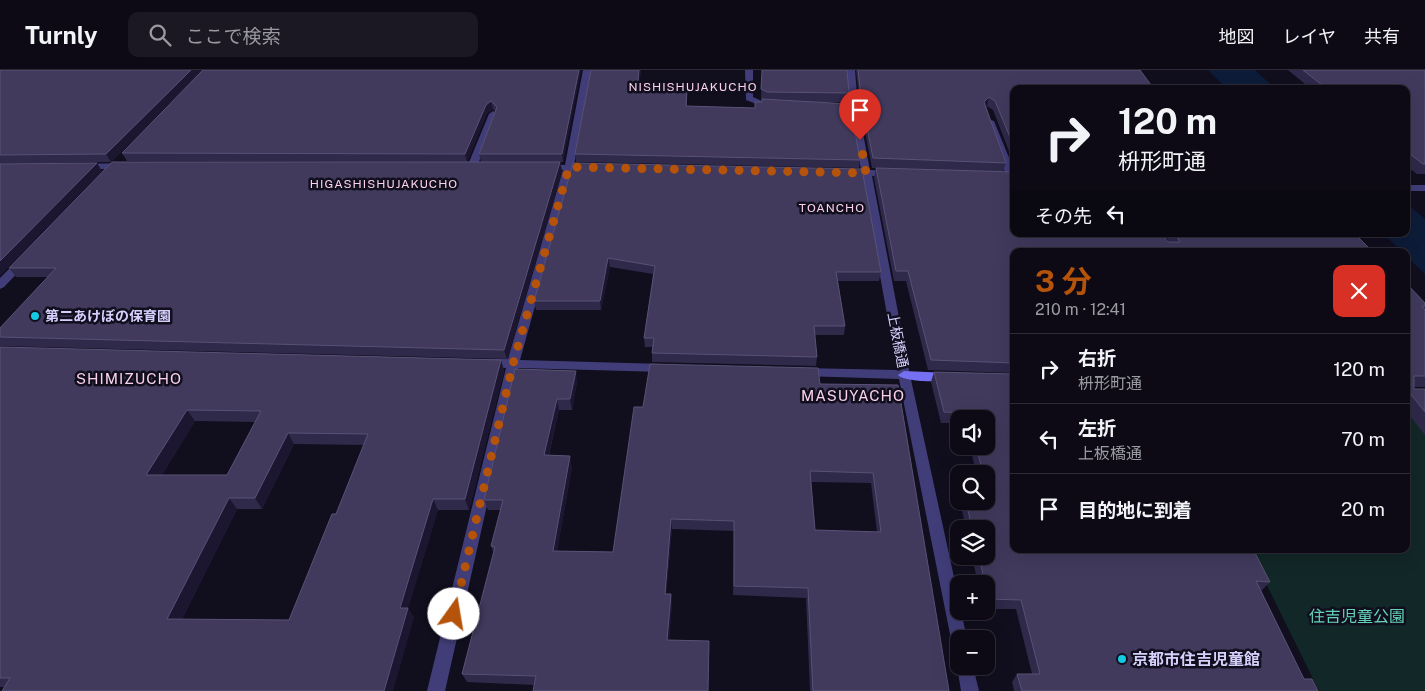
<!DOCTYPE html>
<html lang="ja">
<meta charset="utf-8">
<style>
:root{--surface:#0d0a16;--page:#1b1823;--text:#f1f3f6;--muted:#9a9aa1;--line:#2d2b35;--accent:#b45309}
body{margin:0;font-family:"Public Sans","Noto Sans JP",sans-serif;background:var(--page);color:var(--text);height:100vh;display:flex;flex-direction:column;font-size:19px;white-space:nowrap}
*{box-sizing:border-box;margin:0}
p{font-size:16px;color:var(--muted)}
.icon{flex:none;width:28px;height:28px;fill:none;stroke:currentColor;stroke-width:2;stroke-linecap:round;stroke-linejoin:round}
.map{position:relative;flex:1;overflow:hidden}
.side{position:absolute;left:1010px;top:178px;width:400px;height:305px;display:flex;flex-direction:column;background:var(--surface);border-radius:10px;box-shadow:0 5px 20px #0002,0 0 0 1px var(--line)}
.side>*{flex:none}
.banner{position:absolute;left:1010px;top:15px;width:400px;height:152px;border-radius:10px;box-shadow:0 5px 20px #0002,0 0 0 1px var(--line);background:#0d0a16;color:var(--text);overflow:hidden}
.buttons{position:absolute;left:950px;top:340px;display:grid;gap:10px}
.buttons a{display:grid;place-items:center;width:45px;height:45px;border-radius:10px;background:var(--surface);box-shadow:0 5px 20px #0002,0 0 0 1px var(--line);font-size:25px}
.pin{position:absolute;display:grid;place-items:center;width:42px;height:42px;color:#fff;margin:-51px -21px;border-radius:50% 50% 50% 0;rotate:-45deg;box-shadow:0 0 5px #0007}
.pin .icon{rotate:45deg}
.me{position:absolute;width:55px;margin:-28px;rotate:13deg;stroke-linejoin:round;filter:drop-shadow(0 0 4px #0008)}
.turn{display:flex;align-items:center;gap:18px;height:105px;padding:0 25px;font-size:22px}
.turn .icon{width:65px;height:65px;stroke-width:2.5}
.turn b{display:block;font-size:35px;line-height:42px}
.then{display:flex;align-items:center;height:48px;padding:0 25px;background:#0003;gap:10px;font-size:19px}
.round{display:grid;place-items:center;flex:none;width:52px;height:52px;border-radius:10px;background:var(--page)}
.overview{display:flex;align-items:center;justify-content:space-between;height:85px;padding:0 25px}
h1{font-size:30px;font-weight:700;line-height:38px;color:var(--accent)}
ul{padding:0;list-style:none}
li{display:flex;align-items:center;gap:15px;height:70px;padding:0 25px;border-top:1px solid var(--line)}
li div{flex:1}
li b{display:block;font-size:19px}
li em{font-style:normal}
header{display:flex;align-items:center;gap:30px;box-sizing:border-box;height:70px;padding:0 25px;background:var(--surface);border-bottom:1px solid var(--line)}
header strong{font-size:24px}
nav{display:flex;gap:28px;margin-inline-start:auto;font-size:18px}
.search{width:350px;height:45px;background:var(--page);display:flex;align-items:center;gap:12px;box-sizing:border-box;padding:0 18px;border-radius:10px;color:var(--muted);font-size:19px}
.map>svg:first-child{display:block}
.green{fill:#122727}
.water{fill:#0d1c38}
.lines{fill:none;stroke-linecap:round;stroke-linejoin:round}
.lane{fill:#413d79;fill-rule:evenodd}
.street{fill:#413d79;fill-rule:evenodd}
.secondary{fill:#756ff2;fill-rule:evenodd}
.wall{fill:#2f294a;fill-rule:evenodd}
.shaded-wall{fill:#1c1631}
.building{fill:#413a5d;stroke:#585276;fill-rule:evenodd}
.route{stroke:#b45309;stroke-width:9;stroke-dasharray:0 16.2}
.poi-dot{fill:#14c9e2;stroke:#110e1e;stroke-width:2}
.labels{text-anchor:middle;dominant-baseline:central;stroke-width:5;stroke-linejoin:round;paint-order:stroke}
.far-neighbourhood-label{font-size:12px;letter-spacing:1px;fill:#fbd1eb;stroke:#110e1e}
.poi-label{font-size:14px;font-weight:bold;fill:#d5cffb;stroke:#110e1e;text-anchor:start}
.street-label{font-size:14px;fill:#d5cffb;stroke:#110e1e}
.neighbourhood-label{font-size:15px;letter-spacing:1px;fill:#fbd1eb;stroke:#110e1e}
.near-park-label{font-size:16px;fill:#63d4ba;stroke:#110e1e}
.near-poi-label{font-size:16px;font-weight:bold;fill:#d5cffb;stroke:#110e1e;text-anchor:start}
</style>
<header>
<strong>Turnly</strong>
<div class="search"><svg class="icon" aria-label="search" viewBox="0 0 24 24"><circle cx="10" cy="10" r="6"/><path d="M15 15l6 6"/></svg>ここで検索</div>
<nav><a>地図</a><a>レイヤ</a><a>共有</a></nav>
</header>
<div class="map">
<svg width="1425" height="621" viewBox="0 0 1425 621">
<rect width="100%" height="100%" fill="#110e1e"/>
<path class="green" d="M1406 332H1425V621H1319L1249 479H1406Z"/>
<g class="water">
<path d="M1208 0H1255L1276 19H1227Z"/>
<path d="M1406 133 1425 149V204L1406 186V181H1402L1383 164H1406Z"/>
</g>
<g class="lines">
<g class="lane">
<path d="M745 0H753V27L766 33H775V37H765L746 30Z"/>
<path d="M493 41 497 44 477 97 472 100 469 99 467 97 489 44Z"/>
<path d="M987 49 994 51 1014 100V110L1007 108 986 51Z"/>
</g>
<g class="street">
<path d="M583 0H591L574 95H589L594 98 589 101 573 100 520 290 664 294 670 298 664 302 518 298 445 621H427L506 298 484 297 478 293 484 289H508L563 100H544L539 97 544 94 565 95Z"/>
<path d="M847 0H855L858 37 870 100 891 101 896 104 891 107 872 106 910 305 959 530V541H961L967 569H959V577L953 574 951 569 899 309 802 306 796 302 802 298 897 300 862 106 846 105 841 102 846 99 861 100 850 37Z"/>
<path d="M124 93 127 94V98L84 100 79 97 84 94Z"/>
<rect x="1406" y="115" width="19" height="6"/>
<path d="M24 187 28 188V192L4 217 0 219V208L20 188Z"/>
<path d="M959 591V596H973L979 621H961L957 596Z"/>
</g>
<path class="secondary" d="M904 301 949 303 955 307C950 314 903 312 898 305Z"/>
</g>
<g class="wall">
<path d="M0 0H202L111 92 0 94Z"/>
<path d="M203 0H581L563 92H560L562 101 507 289 0 276V258L48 207H16L9 198 439 92 127 91 122 83ZM493 39 495 41 479 84 481 92H467L487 43Z"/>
<path d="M591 0H641L638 20H687V36L755 38 763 29H761L762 0 849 23 848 32H805L860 90 859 98 576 92 575 84Z"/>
<path d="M856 0H1140L1014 19V94L993 40 987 36 986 38 1006 93 1003 102 1168 172H1169L1164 164H1355L1014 181V303L928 300 906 211H894L874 108 876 98H872L860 37Z"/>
<path d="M1288 0H1425V104H1417L1406 96V19H1311Z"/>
<path d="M573 93 881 202 879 211H838L845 256 844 265H815L817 287 816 296 652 292V283L653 277H645L644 268 653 204 610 197 601 240H536L534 231Z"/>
<path d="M1406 213 1425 233V317H1414V319H1425V365L1406 341Z"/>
<path d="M0 277 501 290 504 301 469 440H438L408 538 414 548 4 617H0ZM195 351 255 352 227 405H162ZM294 374 364 375 336 444 289 550 182 549 237 439H262Z"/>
<path d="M515 299 577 312 572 340H559L549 385 572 397 557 481 613 482 643 337 820 314 898 315 949 621H810L806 528 733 525 734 461 672 459 666 524H671L672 534 669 570 709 571V581L534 615 467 612 462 604 494 484 491 476 501 440H488L484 430ZM811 412 871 413 877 462 815 460Z"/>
<path d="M934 302 1014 304V479L1270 512 1261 521 1304 609 1318 621H1014L1012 612 1017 604H1032L1016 539H986V514H978L972 486H986V459H966L960 431H986V404H959L960 402 976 403 970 376H986V349H959V353H941L931 312Z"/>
<path d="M959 405V424L956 412Z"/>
</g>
<g class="shaded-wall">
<path d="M191 0H202L111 92 106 84Z"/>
<path d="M579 0H581L563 92 562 84Z"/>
<path d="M639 0H641L638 28 637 20Z"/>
<path d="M989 27 987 36 981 42 984 32Z"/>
<path d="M491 31 493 39 487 43 467 92 465 84 486 35Z"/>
<path d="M560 92 562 101 507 289 504 280Z"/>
<path d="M97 93 102 101 0 206V191Z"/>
<path d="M608 188 610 197 601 240 600 231Z"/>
<path d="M501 290 504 301 469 440 465 429Z"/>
<path d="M576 301 577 312 572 340 570 329Z"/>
<path d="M557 329 559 340 546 396 544 385Z"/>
<path d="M187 340 195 351 156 415 146 405Z"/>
<path d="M288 363 294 374 262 439 255 428Z"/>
<path d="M570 386 572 397 555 491 553 481Z"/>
<path d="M229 428 237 439 177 559 167 549Z"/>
<path d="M433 429 438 440 405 548 400 538Z"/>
<path d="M671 449 672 459 665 534V524Z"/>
<path d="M671 524 672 534 668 579 667 570Z"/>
<path d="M408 538 414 548 393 621H384Z"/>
</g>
<g class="building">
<path d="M0 0H191L106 84 0 85Z"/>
<path d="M203 0H579L562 84H479L497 37 491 31 486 35 465 84 122 83Z"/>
<path d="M591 0H639L637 20H687L686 36 755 38V32H762V29L850 34 860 90 575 84Z"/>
<path d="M762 0H847L849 23 767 22 761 19Z"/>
<path d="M858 0H1140L1154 19H1014V77L995 31 989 27 984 32 1006 93 873 88 861 27Z"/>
<path d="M1303 0H1425V94H1423L1406 81V19H1327Z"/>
<path d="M112 92H560L504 280 0 267V258L56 198H9Z"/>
<path d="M97 93 0 191V94Z"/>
<path d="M573 93 862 99 881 202H836L845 256H814L817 287 652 283 654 268H644L655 196 608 188 600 231H534Z"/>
<path d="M876 98 1014 102V164H1162L1168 172H1180L1175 164H1355L1372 181H1014V293L931 290 908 201H896Z"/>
<path d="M1406 213 1425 233V236H1422L1425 240V306H1414V319H1425V342L1406 318Z"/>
<path d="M0 277 501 290 465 429H433L400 538H408L384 621H2L10 608H0ZM187 340 261 341 227 405H146ZM288 363 368 364 336 444H332L289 550 167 549 229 428H255Z"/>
<path d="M650 294 818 298 820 314 898 315 949 621H813L808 518 734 516V451L671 449 665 524H671L667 570 709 571 708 621H533L536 606 462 604 495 477 491 476 503 430H484L515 299 576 301 570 329H557L544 385 570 386 553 481 613 482 634 337H643ZM810 401 873 403 881 462 815 460Z"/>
<path d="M934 302 1014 304V479H1253L1270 512 1256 511 1304 609H1312L1318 621H1022L1017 604H1040L1021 530 988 529 986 520V514H985L979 486H986V459H972L966 431H986V404H960V402L983 403 976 376H986V349H969L968 343 944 342Z"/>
</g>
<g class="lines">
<path class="route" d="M454 544 513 294 569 97 866 103 860 70"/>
</g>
<g class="poi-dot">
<circle cx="35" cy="246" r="5"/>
<circle cx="1122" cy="589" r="5"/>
</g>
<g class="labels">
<g class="far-neighbourhood-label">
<text x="693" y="17">NISHISHUJAKUCHO</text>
<text x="384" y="114">HIGASHISHUJAKUCHO</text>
<text x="832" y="138">TOANCHO</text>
</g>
<g class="poi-label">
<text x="45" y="246">第二あけぼの保育園</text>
</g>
<g class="street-label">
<text transform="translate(898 270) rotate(79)">上板橋通</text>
</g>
<g class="neighbourhood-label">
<text x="129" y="308">SHIMIZUCHO</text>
<text x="853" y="325">MASUYACHO</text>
</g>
<g class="near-park-label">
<text x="1357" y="546">住吉児童公園</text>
</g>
<g class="near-poi-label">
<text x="1132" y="589">京都市住吉児童館</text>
</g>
</g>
</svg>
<div class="buttons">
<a><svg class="icon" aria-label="sound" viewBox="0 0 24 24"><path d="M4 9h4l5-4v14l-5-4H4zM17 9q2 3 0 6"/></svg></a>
<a><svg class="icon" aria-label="search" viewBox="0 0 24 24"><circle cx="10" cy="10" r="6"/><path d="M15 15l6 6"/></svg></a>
<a><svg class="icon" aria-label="layers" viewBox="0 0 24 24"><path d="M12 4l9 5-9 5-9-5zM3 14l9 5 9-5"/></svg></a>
<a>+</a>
<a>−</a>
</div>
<div class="pin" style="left:860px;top:70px;background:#d93025"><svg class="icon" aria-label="arrive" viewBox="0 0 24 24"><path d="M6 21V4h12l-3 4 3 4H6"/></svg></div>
<svg class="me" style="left:454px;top:544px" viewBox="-20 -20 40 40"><circle r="19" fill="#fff"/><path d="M0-13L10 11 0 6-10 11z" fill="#b45309"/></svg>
<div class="banner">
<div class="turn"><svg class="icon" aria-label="right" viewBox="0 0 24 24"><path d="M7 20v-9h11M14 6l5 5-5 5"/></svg><div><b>120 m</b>枡形町通</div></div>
<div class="then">その先<svg class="icon" aria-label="left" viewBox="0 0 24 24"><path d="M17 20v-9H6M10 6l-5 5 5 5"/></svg></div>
</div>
<section class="side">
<div class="overview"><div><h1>3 分</h1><p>210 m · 12:41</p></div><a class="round" style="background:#d93025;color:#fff"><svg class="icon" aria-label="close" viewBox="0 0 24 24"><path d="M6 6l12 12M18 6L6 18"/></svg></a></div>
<ul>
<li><svg class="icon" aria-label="right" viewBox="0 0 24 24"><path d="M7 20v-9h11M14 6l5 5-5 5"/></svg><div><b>右折</b><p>枡形町通</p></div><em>120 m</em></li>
<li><svg class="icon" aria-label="left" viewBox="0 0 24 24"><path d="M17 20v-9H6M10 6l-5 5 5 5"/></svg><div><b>左折</b><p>上板橋通</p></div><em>70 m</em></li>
<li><svg class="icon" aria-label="arrive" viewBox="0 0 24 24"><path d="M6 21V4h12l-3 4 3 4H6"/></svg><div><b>目的地に到着</b></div><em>20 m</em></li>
</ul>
</section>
</div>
